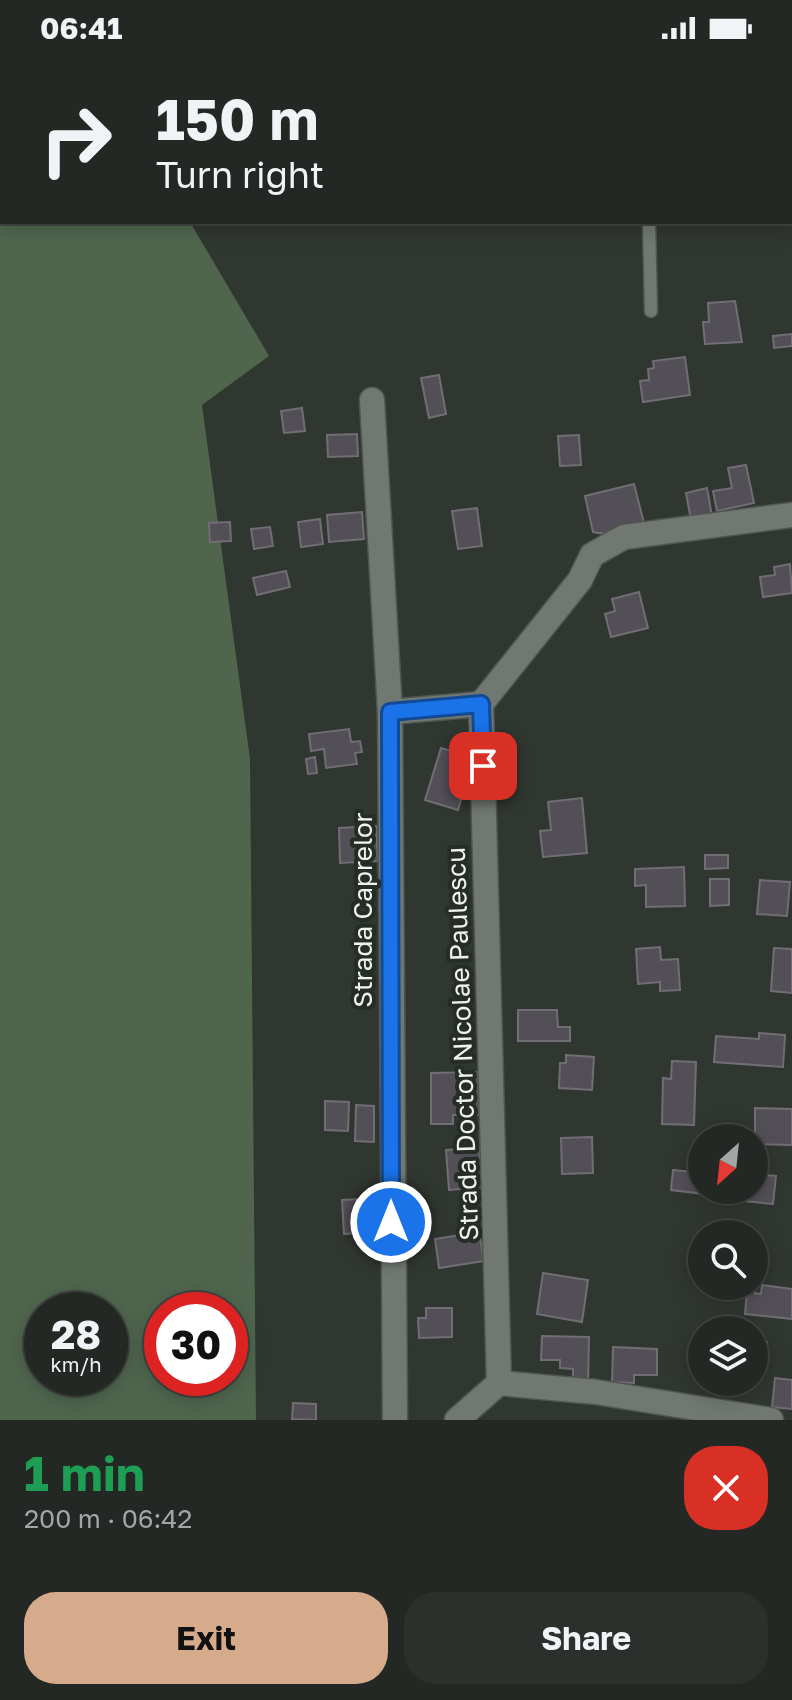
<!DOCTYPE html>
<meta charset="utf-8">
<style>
:root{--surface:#242824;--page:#2c302c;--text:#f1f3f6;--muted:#a3a6a6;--line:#414441;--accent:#d6ab8b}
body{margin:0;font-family:"Golos Text",sans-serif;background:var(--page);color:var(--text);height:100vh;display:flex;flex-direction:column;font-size:30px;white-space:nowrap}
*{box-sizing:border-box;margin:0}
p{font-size:26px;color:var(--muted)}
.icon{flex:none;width:44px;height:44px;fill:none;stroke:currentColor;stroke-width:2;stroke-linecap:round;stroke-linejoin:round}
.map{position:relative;height:1364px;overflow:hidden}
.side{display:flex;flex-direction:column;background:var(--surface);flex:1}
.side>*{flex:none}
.guide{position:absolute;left:0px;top:0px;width:792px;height:168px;box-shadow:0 4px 20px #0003,0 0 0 2px var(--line);background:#242824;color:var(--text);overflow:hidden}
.needle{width:52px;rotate:207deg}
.tools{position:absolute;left:688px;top:1068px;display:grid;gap:16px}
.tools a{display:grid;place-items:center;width:80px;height:80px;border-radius:50%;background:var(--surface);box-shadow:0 4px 20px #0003,0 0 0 2px var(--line);font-size:40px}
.speed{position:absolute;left:24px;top:1236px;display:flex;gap:16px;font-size:40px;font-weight:700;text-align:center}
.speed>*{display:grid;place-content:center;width:104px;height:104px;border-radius:50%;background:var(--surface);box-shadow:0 4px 20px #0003,0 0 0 2px var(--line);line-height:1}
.speed small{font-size:20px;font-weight:400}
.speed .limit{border:12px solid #d22;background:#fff;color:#111}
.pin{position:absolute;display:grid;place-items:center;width:68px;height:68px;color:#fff;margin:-34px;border-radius:16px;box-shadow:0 4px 12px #0006}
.me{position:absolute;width:88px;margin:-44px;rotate:0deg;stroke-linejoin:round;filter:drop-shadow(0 0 6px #0008)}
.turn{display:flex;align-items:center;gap:28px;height:168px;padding:0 24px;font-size:36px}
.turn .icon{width:104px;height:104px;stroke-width:2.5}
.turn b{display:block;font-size:56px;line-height:68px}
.round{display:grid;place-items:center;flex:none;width:84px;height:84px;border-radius:32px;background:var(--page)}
.head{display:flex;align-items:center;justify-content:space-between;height:136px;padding:0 24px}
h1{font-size:48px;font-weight:700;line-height:60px;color:#1e9e55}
.primary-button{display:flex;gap:16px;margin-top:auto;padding:16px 24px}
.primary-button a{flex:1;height:92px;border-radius:32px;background:var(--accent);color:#111;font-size:32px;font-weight:700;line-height:92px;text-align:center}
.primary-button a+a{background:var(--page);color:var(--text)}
.status{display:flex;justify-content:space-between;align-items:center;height:56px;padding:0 40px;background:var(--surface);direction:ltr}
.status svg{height:22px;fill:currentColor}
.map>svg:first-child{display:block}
.green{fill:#4f664d;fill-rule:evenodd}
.building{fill:#534f57;stroke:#716d75;stroke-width:2}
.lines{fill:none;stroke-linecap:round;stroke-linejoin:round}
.lane-casing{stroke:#505550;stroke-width:15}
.street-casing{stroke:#505550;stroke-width:27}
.path{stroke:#727772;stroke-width:4;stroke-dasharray:4 4;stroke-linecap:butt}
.lane{stroke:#717871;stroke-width:12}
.street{stroke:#717871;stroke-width:24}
.route-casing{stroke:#114b97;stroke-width:20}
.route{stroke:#1a73e8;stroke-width:14}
.labels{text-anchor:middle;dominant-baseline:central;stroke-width:8;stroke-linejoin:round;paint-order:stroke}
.street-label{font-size:26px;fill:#eff3ef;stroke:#262c26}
</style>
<div class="status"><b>06:41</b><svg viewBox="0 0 49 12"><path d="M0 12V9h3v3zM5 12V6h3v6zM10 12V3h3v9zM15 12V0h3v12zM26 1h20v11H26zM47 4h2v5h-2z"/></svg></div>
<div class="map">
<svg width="792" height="1364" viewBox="0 0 792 1364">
<rect width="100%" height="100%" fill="#303630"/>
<path class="green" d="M0 0H630L2 2V166H190L269 300 202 349 250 703 256 1364H0ZM42 1254H110V1322H42ZM162 1254H230V1322H162Z"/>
<g class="building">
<path d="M735 245 742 286 705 288 703 266H709L708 247Z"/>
<path d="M792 278V290L774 292 773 280Z"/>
<path d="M685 301 690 339 643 346 640 325 649 324 648 313 654 312 653 305Z"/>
<path d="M439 319 446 358 429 362 421 322Z"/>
<path d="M302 352 305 375 284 377 281 355Z"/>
<path d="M357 378 358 400 328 401 327 379Z"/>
<path d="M579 379 581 409 560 410 558 380Z"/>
<path d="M746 409 754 447 717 455 713 435 732 432 728 412Z"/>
<path d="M634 428 645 471 629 468 631 475 613 473 612 479 593 476 585 440Z"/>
<path d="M707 432 712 460 691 464 686 437Z"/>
<path d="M477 452 482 490 458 493 452 455Z"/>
<path d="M362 456 364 483 329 486 327 459Z"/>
<path d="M320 463 323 488 301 491 298 466Z"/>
<path d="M230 466 231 485 210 486 209 467Z"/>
<path d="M270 471 273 490 254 493 251 473Z"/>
<path d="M790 508 792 537 763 541 760 521 775 519 774 511Z"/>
<path d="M286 515 290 531 257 539 253 522Z"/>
<path d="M639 536 648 572 611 581 605 558 615 555 612 543Z"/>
<path d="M349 673 351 686 360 685 362 696 355 697 357 708 326 712 324 693 311 695 309 678Z"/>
<path d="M441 692 473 701 458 754 425 744Z"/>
<path d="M315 701 317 717 308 718 306 703Z"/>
<path d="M582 742 587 797 543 801 540 775 551 774 548 746Z"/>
<path d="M376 770 378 805 340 807 339 772Z"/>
<path d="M705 799H728V812L705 813Z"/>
<path d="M684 811 685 850 646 851V829L635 830V813Z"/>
<path d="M710 823H729V849L710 850Z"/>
<path d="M760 824 790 826 787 860 757 858Z"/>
<path d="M660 891 661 904 678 903 680 934 660 935V926L638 928 636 893Z"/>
<path d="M774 892 792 893V937L771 935Z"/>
<path d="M518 954H557L558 971H570V985H518Z"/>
<path d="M759 977 785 979 783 1011 714 1006 716 980 759 983Z"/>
<path d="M566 999 594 1001 592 1034 559 1032 560 1007H566Z"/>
<path d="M672 1005 696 1006 694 1069 662 1068 663 1022 671 1023Z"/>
<path d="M478 1016 479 1059H453V1068H431V1017Z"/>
<path d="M325 1045 349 1046 348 1075 325 1074Z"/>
<path d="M356 1049 374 1050V1086L355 1085Z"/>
<path d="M755 1052 792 1053V1089L755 1088Z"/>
<path d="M592 1081 593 1117 562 1118 561 1082Z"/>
<path d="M479 1092 482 1131 449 1134 446 1094Z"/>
<path d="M673 1114 702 1117V1134H713V1139L671 1134Z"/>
<path d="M754 1118 776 1120 773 1148 733 1144 734 1134H754Z"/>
<path d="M379 1142 381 1176 344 1178 342 1144Z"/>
<path d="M479 1176 484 1205 439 1212 435 1183Z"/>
<path d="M543 1217 588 1224 582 1266 537 1258Z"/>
<path d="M762 1229 792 1233V1263L745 1258 747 1236 761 1238Z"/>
<path d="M426 1252H452V1281L419 1282 418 1262H426Z"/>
<path d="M542 1280 589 1281 588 1329 573 1328V1313L560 1312V1304H541Z"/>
<path d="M754 1285 767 1286 765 1306H754Z"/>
<path d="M613 1291 657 1293V1319H634V1327L612 1326Z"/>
<path d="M775 1322 792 1324V1353L772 1351Z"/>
<path d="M293 1347 316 1348V1364L292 1363Z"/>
</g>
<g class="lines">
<defs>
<g id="lane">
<path d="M638 0 639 2"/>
<path d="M649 166 651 255"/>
</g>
<g id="street">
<path d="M372 344 390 656 395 1364"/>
<path d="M481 648 499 1327"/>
<path d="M481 648 580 524 592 499 624 481 792 459"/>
<path d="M390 656 481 648"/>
<path d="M457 1364 499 1327 596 1336 771 1364"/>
</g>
</defs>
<use href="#lane" class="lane-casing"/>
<use href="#street" class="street-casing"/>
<g class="path">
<path d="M344 2 370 0"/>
<path d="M0 29H2"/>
</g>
<use href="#lane" class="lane"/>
<use href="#street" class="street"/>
</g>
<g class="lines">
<defs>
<path id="route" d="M391 1166 390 656 481 648 483 710"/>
</defs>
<use href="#route" class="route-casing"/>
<use href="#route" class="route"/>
</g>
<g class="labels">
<g class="street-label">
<text transform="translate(362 854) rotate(-90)">Strada Caprelor</text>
<text transform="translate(462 988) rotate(-92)">Strada Doctor Nicolae Paulescu</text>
</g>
</g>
</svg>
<div class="tools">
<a><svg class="needle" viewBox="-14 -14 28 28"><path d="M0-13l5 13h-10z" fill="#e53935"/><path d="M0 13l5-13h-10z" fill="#a3a6a6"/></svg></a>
<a><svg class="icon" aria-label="search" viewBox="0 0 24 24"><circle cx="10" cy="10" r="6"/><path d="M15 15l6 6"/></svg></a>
<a><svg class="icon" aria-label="layers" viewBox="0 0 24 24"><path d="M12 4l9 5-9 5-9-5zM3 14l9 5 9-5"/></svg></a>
</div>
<div class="speed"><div>28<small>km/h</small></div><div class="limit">30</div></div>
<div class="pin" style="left:483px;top:710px;background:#d93025"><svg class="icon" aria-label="arrive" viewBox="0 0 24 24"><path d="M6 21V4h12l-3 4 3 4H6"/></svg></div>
<svg class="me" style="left:391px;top:1166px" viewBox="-20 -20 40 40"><circle r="17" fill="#1a73e8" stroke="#fff" stroke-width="3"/><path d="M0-11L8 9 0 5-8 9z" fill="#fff"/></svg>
<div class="guide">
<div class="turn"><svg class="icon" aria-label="right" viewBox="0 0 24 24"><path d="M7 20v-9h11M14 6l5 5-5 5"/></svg><div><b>150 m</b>Turn right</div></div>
</div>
</div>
<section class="side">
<div class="head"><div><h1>1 min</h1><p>200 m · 06:42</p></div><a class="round" style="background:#d93025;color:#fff"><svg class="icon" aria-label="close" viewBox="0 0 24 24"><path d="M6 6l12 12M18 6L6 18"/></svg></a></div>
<div class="primary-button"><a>Exit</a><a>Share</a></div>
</section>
